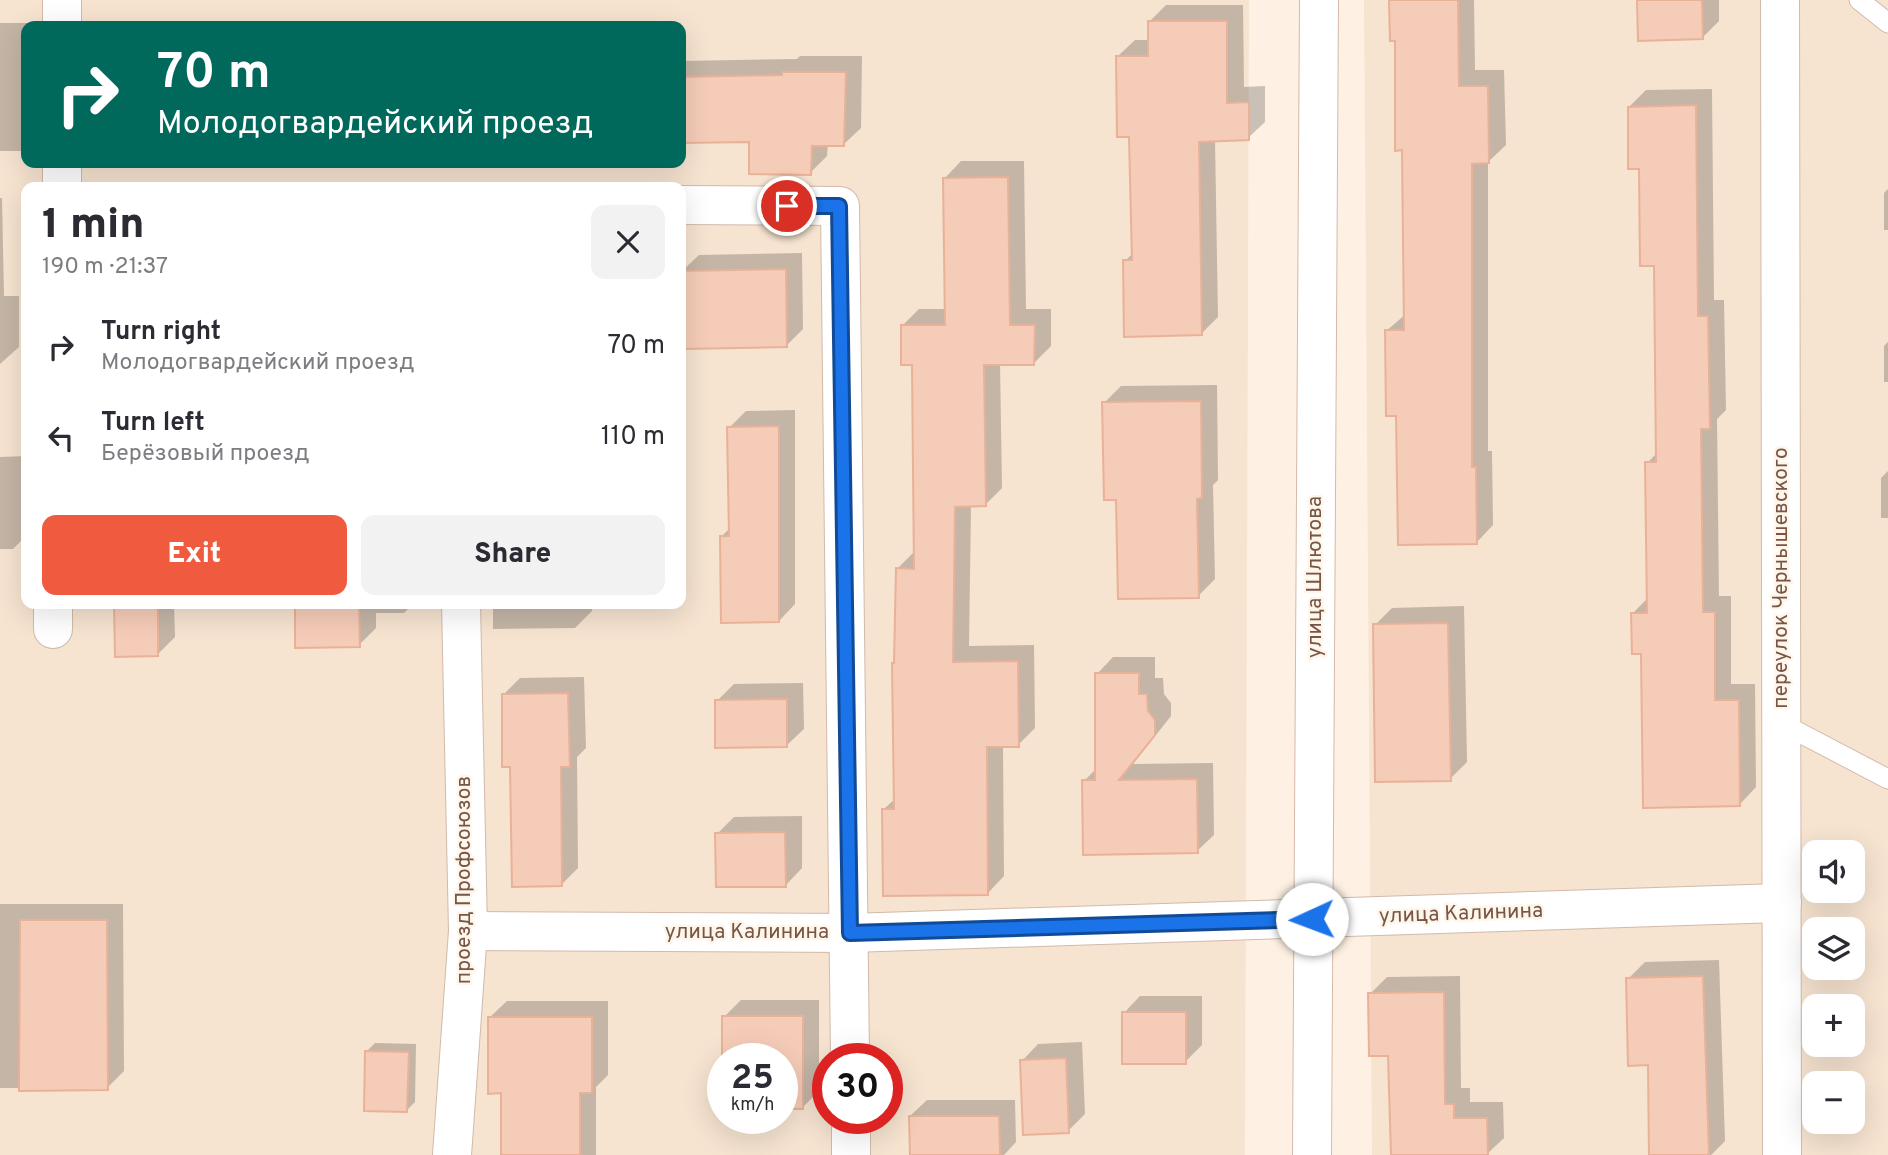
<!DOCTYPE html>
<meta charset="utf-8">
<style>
:root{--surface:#fff;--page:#f2f2f3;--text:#2b2b33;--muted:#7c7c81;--accent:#f05b3f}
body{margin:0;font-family:Overpass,sans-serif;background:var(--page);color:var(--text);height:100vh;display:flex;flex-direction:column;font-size:26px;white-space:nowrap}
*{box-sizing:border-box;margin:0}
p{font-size:23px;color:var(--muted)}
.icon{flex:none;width:38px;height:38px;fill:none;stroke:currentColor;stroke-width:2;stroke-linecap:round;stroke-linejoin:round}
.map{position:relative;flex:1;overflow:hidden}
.drawer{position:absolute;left:21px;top:182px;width:665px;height:427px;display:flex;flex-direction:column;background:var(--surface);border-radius:14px;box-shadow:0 7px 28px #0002}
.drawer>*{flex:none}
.guide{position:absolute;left:21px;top:21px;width:665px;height:147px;border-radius:14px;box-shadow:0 7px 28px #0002;background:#00695c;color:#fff;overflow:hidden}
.fabs{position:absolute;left:1802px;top:840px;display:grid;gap:14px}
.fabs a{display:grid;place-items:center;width:63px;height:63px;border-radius:14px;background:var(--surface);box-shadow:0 7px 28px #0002;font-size:35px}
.speed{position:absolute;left:707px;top:1043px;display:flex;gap:14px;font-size:35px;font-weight:700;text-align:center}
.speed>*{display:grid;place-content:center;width:91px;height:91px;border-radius:50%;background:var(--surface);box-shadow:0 7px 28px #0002;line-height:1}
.speed small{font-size:18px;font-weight:400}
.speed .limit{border:10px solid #d22;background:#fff;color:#111}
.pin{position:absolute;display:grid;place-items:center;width:60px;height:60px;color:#fff;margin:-30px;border:4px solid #fff;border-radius:50%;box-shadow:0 2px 7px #0007}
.me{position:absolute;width:77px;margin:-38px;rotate:268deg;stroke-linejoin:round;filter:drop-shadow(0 0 5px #0008)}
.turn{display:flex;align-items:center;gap:24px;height:147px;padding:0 21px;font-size:32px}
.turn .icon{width:91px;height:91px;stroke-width:2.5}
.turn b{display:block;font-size:49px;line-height:60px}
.round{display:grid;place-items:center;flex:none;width:74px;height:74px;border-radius:14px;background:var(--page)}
.summary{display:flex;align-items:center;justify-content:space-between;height:119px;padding:0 21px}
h1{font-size:42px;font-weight:800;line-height:52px}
.button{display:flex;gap:14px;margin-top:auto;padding:14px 21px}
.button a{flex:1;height:80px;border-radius:14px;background:var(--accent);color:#fff;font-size:28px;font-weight:800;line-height:80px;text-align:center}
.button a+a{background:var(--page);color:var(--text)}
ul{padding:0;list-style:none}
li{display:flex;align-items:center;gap:21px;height:91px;padding:0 21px}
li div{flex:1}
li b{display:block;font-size:26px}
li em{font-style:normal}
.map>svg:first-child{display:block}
.residential{fill:#f6e3d0;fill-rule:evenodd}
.shadow{fill:#0003}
.building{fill:#f5ccb8;stroke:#e9b198;stroke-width:2}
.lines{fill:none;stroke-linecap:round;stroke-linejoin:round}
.lane-casing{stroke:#d2baab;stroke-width:21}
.street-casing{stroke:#d2baab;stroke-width:40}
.secondary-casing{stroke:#d5b9a8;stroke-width:40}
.lane{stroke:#fff;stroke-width:19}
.street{stroke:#fff;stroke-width:38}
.secondary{stroke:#fff;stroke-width:38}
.route-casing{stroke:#114b97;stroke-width:18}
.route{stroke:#1a73e8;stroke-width:12}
.labels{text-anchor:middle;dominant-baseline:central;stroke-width:5;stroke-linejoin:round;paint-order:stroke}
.street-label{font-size:21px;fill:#785547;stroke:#fff6ea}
</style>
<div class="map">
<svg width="1888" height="1155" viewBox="0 0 1888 1155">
<rect width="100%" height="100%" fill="#fef1e3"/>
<g class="residential">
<path d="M0 0H1249L1245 1155H0ZM26 26H681V163H26ZM26 187H681V604H26ZM723 1059H782V1118H723ZM828 1059H887V1118H828Z"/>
<path d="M1364 0H1888V1155H1372ZM1815 852H1853V891H1815ZM1815 929H1853V968H1815ZM1815 1006H1853V1045H1815ZM1815 1083H1853V1122H1815Z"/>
</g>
<g class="shadow">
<path d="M1391 0H1474L1475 70H1504L1506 145 1488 162V451H1492L1493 525 1477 542 1398 414 1386 331 1406 314 1404 149 1396 39Z"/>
<path d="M1639 0H1719V21L1702 38Z"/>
<path d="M1166 5H1243L1244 87 1265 86V122L1248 138 1215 140 1218 317 1201 334 1125 261 1133 253 1131 135 1118 56 1135 40H1150L1149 22Z"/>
<path d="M0 23H38V26H26V148L23 151H0Z"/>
<path d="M800 56H862L861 128 844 144H828L827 156 810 173 751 140 681 141V61L797 59Z"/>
<path d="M1712 89 1714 300H1724L1726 410 1717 419 1719 596H1731V684H1755L1756 787 1740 804 1643 652 1632 614 1649 597 1647 463 1658 452 1656 264 1629 107 1646 90Z"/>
<path d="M961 161H1024L1026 309H1051V346L1034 363H1000L1002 488 986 504 971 505 969 646 1034 645 1035 728 1018 745H1003L1004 876 988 893 884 809 896 798 897 569 914 552V363L903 325 919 309H946L945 178Z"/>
<path d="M1888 189V230H1884V193Z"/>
<path d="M0 198H2L4 296H19V347L0 364Z"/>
<path d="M802 253 803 329 787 345 682 271 699 255Z"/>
<path d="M1888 342V382H1884V346Z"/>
<path d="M1217 385 1218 480 1213 485 1215 579 1198 596 1118 498 1104 403 1121 386Z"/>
<path d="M795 410V604L779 621 722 536 730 528 729 428 746 411Z"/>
<path d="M26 456V536L13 549H0V457Z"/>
<path d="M1888 471V518H1881V478Z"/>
<path d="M116 604H174L175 637 158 654 117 655Z"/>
<path d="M296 604H413L404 613H376V628L359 645 297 646Z"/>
<path d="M493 604H592V611L575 628 493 629Z"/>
<path d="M1464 606 1467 762 1450 779 1375 625 1392 608Z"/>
<path d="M1113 657H1155V678H1163L1164 694 1171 703V716L1133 764 1213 763 1214 835 1197 851 1084 781 1097 768V674Z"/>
<path d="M584 677 586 748 577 757 578 868 561 885 512 766 503 695 520 678Z"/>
<path d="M803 683 804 729 787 745 717 701 734 684Z"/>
<path d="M802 816V868L786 885 717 834 734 817Z"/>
<path d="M0 904H123L124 1071 107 1088H0Z"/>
<path d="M1719 960 1725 1141 1711 1155H1651L1649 1064 1628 979 1645 962Z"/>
<path d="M1460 976 1461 1088H1470V1102H1503L1504 1138 1487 1154 1393 1155 1390 1054 1370 994 1387 977Z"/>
<path d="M1140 996H1202V1045L1185 1062 1124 1013Z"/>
<path d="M741 1000H819V1091L802 1108 782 1059 724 1017Z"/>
<path d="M507 1001H608V1075L596 1087V1155H502V1092L490 1017Z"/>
<path d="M1082 1042 1085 1114 1068 1131 1022 1061 1038 1044Z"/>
<path d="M375 1043 416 1044 415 1102 407 1110 367 1051Z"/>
<path d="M927 1100H1015L1016 1142 1004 1155H911L910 1116Z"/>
</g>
<g class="building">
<path d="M1389 0H1458L1459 86H1488L1489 163 1472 164V467H1476L1477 544 1398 545 1396 416H1386L1385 330H1404L1402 150 1395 151V41H1390Z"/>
<path d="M1637 0H1702L1703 39 1638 41Z"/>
<path d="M1148 21H1227V103L1249 102V140L1199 142 1202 335 1124 337 1123 260H1132L1129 137H1117L1116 56H1148Z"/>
<path d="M782 72H846L844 146H812L811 175 749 174V142L681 143V77L782 75Z"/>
<path d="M1696 105 1698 316H1708L1710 429H1701L1703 612H1715V700H1739L1740 806 1643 808 1641 654H1632L1631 613H1647L1645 462H1656L1654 266H1640L1639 169H1628V107Z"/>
<path d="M1008 177 1010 325H1035L1034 365H984L986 506 955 507 953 662 1018 661 1019 747H987L988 895 883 896 882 809H894L892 663H894L896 568 914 569 912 365H901V325H945L943 178Z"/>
<path d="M786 269 787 347 681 349V271Z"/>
<path d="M1201 401 1202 498 1197 499 1199 598 1118 599 1116 500H1104L1102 402Z"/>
<path d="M779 426V622L721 623 720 536H729L727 427Z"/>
<path d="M114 604H158V656L115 657Z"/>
<path d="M295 604H359L360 647 295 648Z"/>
<path d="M1448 623 1451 781 1375 782 1373 624Z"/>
<path d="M1095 673H1139V694H1147L1148 711 1155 720V735L1119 780 1197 779 1198 853 1083 855 1082 780H1095Z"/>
<path d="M568 693 570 767H561L562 886 512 887 510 767H502V694Z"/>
<path d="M787 699V747L715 748V700Z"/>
<path d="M785 832 786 887H716L715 833Z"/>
<path d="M20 920H107L108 1090 19 1091Z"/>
<path d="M1703 976 1709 1155H1649L1648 1065 1628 1066 1626 978Z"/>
<path d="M1444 992 1445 1104H1454V1118H1487L1488 1155H1391L1388 1056H1369L1368 993Z"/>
<rect x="1122" y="1012" width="64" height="52"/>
<path d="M722 1016H803V1109H782V1059H723L722 1110Z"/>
<path d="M488 1017H592V1093H580V1155H501V1093L488 1094Z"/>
<path d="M365 1051 409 1052 407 1112 364 1111Z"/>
<path d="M1066 1058 1069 1133 1023 1135 1020 1060Z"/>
<path d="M909 1116H999L1000 1155H910Z"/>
</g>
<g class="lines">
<defs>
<g id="lane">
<path d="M1859 0 1888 23"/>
<path d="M1781 723 1888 779"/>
</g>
<g id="street">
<path d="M1780 0 1782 1155"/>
<path d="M62 26V0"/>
<path d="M62 187V163"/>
<path d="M681 205 840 206 850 1059"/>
<path d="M53 629V604"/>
<path d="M468 931 850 933 1782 903"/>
<path d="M851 1118V1155"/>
<path d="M452 1155 468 931 461 604"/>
</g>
<path id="secondary" d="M1312 1155 1319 0"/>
</defs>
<use href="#lane" class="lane-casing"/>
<use href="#street" class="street-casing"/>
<use href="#secondary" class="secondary-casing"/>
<use href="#lane" class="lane"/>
<use href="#street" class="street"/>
<use href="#secondary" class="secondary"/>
</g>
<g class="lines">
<defs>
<path id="route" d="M787 206H839L850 933 1312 919"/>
</defs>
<use href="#route" class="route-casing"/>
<use href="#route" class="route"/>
</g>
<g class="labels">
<g class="street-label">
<text transform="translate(1315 577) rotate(-90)">улица Шлютова</text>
<text transform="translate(1781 578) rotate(-90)">переулок Чернышевского</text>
<text transform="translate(464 880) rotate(-90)">проезд Профсоюзов</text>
<text transform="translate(1461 914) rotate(-2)">улица Калинина</text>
<text x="747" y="932">улица Калинина</text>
</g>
</g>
</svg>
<div class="fabs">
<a><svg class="icon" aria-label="sound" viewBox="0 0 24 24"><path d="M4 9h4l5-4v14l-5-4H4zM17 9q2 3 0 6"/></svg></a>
<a><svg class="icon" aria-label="layers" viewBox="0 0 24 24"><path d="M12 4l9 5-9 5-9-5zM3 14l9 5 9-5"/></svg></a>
<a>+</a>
<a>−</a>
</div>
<div class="speed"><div>25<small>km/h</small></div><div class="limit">30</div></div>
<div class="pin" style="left:787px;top:206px;background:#d93025"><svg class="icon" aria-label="arrive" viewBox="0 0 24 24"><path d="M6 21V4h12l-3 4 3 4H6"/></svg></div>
<svg class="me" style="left:1312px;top:919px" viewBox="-20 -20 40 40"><circle r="19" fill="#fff"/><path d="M0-13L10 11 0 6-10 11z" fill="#1a73e8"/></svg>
<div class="guide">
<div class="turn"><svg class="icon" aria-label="right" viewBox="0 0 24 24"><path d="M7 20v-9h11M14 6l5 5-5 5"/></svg><div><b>70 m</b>Молодогвардейский проезд</div></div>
</div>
<section class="drawer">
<div class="summary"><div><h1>1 min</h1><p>190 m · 21:37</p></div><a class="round"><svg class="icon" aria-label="close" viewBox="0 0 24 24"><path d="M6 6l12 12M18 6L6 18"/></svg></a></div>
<ul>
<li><svg class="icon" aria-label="right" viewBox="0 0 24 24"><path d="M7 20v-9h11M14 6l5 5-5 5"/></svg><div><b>Turn right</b><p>Молодогвардейский проезд</p></div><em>70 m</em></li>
<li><svg class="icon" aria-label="left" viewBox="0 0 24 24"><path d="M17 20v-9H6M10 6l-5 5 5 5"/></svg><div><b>Turn left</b><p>Берёзовый проезд</p></div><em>110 m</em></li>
</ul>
<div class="button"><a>Exit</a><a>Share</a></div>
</section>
</div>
